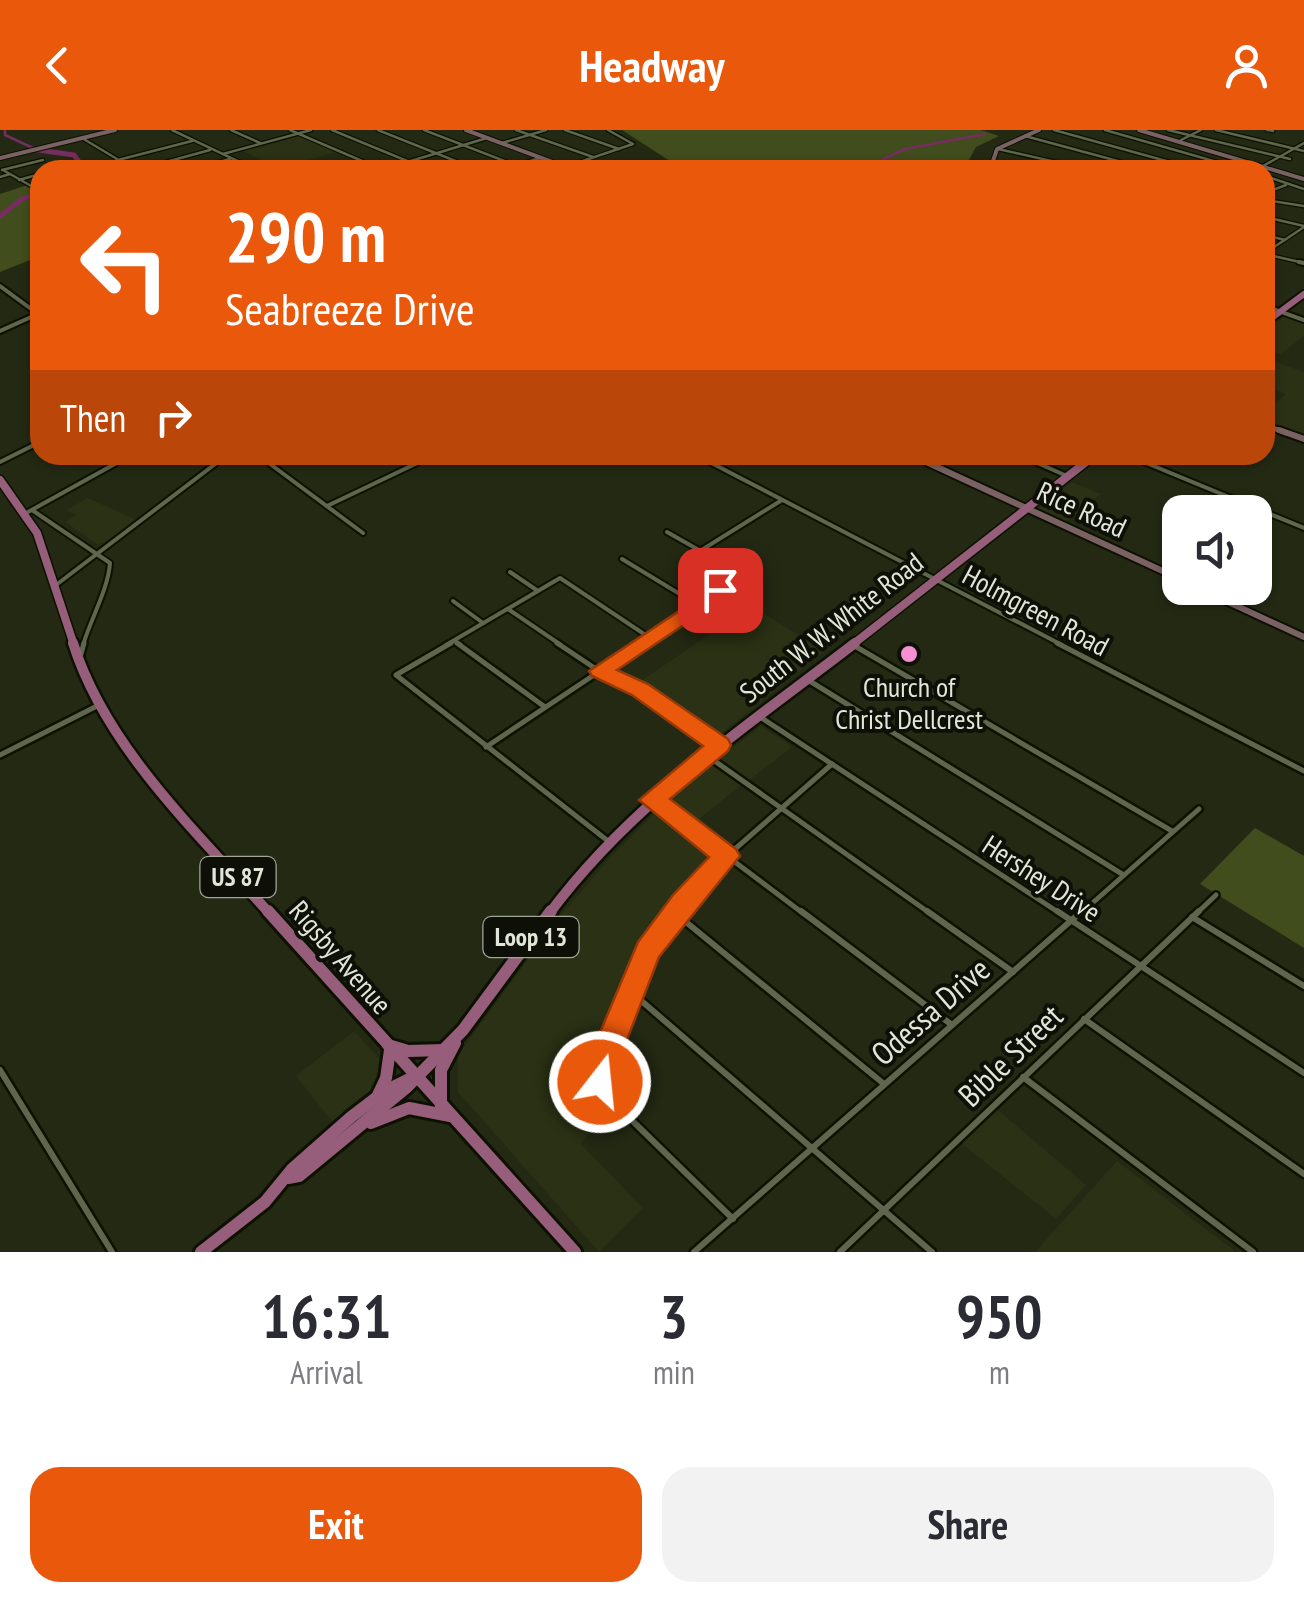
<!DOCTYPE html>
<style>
:root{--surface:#fff;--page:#f2f2f3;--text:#2b2b33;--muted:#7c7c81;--accent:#ea580c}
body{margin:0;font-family:"PT Sans Narrow",sans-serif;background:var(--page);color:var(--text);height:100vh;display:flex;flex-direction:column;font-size:38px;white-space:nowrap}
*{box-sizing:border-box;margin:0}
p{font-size:32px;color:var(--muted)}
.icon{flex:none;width:55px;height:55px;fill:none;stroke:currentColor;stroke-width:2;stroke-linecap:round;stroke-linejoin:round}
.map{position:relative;height:1122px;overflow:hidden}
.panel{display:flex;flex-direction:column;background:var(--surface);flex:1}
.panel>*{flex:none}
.top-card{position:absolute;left:30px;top:30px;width:1245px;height:305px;border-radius:30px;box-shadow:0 2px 8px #0004;background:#ea580c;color:#fff;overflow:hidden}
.buttons{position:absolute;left:1162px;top:365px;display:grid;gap:20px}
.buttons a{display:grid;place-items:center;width:110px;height:110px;border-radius:20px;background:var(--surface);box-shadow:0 2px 8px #0004;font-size:50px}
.pin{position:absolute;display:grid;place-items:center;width:85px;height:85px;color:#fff;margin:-42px;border-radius:20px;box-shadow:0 5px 15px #0006}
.me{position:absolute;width:110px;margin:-55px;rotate:16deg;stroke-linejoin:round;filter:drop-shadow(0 0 8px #0008)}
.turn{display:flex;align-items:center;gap:35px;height:210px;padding:0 30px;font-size:45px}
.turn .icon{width:130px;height:130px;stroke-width:2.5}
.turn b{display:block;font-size:70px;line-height:85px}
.then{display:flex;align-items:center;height:95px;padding:0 30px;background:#0003;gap:20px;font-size:38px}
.eta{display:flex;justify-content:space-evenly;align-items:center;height:170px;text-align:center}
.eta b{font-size:60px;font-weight:700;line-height:70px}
.action{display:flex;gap:20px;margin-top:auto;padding:20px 30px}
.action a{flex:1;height:115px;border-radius:30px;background:var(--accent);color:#fff;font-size:40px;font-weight:700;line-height:115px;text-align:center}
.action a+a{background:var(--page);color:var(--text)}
header{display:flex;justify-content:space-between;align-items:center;height:130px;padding:0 30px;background:var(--accent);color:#fff;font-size:45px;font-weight:700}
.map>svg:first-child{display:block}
.built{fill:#2a3114}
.green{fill:#424d1d}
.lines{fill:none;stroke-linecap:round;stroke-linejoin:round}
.stream{stroke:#762e60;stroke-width:2.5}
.river{stroke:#762e60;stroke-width:5}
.street-far3-casing{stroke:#0d1101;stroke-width:5}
.street-far2-casing{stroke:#0d1101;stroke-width:8}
.street-far1-casing{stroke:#0d1101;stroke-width:10}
.street-casing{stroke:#0d1101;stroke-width:11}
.secondary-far2-casing{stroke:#0d1101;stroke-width:6}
.secondary-far1-casing{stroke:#0d1101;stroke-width:9}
.secondary-casing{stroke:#0d1101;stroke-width:10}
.primary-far3-casing{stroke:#0d1101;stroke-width:10}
.primary-far2-casing{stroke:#0d1101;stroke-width:11}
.primary-far1-casing{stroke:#0d1101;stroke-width:15}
.primary-casing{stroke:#0d1101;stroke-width:18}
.street-far3{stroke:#5f664d;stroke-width:2.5}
.street-far2{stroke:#5f664d;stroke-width:4}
.street-far1{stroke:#5f664d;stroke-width:5}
.street{stroke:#5f664d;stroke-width:6}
.secondary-far2{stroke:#7a6264;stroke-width:4}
.secondary-far1{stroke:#7a6264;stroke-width:5}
.secondary{stroke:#7a6264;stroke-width:6}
.primary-far3{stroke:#965e7b;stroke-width:6}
.primary-far2{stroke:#965e7b;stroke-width:8}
.primary-far1{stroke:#965e7b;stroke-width:10}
.primary{stroke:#965e7b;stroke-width:12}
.route{fill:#ea580c;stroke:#983908;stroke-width:2.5}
.poi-dot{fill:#f591d2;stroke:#0e1007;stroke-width:4}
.labels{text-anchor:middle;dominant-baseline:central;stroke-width:8;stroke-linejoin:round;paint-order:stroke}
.shield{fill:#0e1007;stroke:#a2a699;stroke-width:2.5}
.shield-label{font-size:25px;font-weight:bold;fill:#e1e6d8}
.street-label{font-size:28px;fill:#e1e6d8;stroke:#0e1007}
.poi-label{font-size:28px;fill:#e1e6d8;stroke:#0e1007}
.near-street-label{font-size:32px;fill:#e1e6d8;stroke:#0e1007}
</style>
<header><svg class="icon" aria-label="back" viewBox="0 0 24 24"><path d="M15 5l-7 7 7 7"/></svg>Headway<svg class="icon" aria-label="person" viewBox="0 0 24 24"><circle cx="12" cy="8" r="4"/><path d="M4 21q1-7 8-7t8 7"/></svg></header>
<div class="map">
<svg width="1304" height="1122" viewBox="0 0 1304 1122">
<rect width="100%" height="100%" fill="#232913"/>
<g class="built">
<path d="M297 4 337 22 279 38 240 20Z"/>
<path d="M1285 186 1304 192V206L1281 224 1265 219V201Z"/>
<path d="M1265 222 1268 229 1304 242V307L1265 292V274L1272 276 1286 264 1265 256Z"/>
<path d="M1072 352 1101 364 1065 393 1040 382 1038 378Z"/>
<path d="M88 368 137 390 108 412 97 414 65 392 76 385 66 380Z"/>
<path d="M751 476 825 521 718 606 642 556 641 551Z"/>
<path d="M761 596 792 617 747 652 717 630Z"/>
<path d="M713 633 743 654 695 692 722 715 640 819 589 940 592 959 613 982 580 1013 643 1078 599 1122 458 962V925L558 788 608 730 672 666Z"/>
<path d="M354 901 380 930 377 956 334 994 296 946Z"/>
<path d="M997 979 1086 1055 1056 1089 961 1013Z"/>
<path d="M1117 1031 1207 1100 1236 1122H1035Z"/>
</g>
<g class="green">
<path d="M622 0H981L999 6 976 17 966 35 957 40H655L673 33Z"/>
<path d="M40 51V130L35 128 0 142V64Z"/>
<path d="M1255 698 1304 726V818L1200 754Z"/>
</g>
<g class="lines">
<g class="stream">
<path d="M5 0V5L33 18"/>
<path d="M861 40 905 19 985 4"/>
</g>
<g class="river">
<path d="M38 20 74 25 85 40"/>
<path d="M0 86 22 69 40 63"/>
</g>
<defs>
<g id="street-far3">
<path d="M172 0 257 40"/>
<path d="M231 0 260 13"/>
<path d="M290 0 383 40"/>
<path d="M332 0 429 40"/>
<path d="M378 0 478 40"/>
<path d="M424 0 528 40"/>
<path d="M516 0 593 27"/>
<path d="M565 0 619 19"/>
<path d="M608 0 633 14"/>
<path d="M1054 0 1195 39"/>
<path d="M1105 0 1245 40"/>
<path d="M1168 0 1290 29"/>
<path d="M1216 0 1304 21"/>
<path d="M1267 0 1273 1"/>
<path d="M1025 6 1151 40"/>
<path d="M82 8 117 29 109 40"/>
<path d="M1181 10 1201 0"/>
<path d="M502 13 546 0"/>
<path d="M998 19 1091 40"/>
<path d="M223 24 311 0"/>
<path d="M118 30 192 11"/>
<path d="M305 33 320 40"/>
<path d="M992 33 1025 40"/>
<path d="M1263 36 1304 13"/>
<path d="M565 37 633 14"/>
<path d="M2 40 43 30"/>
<path d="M3 40 33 57"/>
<path d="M57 40 65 36"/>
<path d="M150 40 155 35 210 20"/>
<path d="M191 40 230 29"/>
<path d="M381 40 487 8"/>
<path d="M503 40 540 28"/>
<path d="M1193 40 1216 32"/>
<path d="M1265 46 1304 59"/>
<path d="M0 47 10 44"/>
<path d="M19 50 40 44"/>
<path d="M1265 63 1286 55"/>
<path d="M1265 70 1304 76"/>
<path d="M1265 87 1304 96"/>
<path d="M1265 105 1285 110"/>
<path d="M1265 123 1304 97"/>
<path d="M1265 124 1304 133"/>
</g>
<g id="street-far2">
<path d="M1299 132 1304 133"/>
<path d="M0 156 38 184"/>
<path d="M1265 176 1304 190"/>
<path d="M0 201 38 184"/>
<path d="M258 325 363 403"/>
<path d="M696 325 1062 515"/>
<path d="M1019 325 1067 346"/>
<path d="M1127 325 1304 398"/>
<path d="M0 332 40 312"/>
<path d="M327 376 434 325"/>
<path d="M32 380 110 433C108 460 91 488 83 515"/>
<path d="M28 382 131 325"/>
<path d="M700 421 782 370"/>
<path d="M622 429 698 475"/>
<path d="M510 442 538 461"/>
<path d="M56 455 227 325"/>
<path d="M453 471 483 493"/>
<path d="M508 479 561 515"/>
<path d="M455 511 461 515"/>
<path d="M446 515 560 448 650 508"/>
<path d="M638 515 743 445 667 402"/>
</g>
<g id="street-far1">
<path d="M451 513 396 545 608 711"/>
<path d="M457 513 545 577"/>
<path d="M557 513 596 539 640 559 719 615"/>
<path d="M1057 513 1304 641"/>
<path d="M853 515 1172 701"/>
<path d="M81 524 84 513"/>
<path d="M808 550 1122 744"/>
<path d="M760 587 1061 784"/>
<path d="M486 617 642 513"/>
<path d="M0 625 99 575"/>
<path d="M709 627 931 784"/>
<path d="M654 671 804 784"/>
<path d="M678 784 727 726 832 634"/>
<path d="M1080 784 1199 679"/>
<path d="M1196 784 1216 765"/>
</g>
<g id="street">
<path d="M680 781 652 814 600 938 599 953 609 968 733 1089"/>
<path d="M801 781 952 895"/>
<path d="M927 781 1013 842"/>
<path d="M1057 781 1304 943"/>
<path d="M675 783 884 954"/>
<path d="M1192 787 1304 856"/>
<path d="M630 861 932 1122"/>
<path d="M1084 889 1304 1044"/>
<path d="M0 940 112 1122"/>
<path d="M1023 947 1253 1122"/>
<path d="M694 1122 1082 781"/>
<path d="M840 1122 1199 781"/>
</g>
<g id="secondary-far2">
<path d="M466 0 574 40"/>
<path d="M1139 0 1304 49"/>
<path d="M0 28 115 0"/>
<path d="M984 40 992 34 997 19 1039 0"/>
</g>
<path id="secondary-far1" d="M1265 295 1286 303"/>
<g id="secondary">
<path d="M1279 300 1304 309"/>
<path d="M911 325 1180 449"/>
<path d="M1198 458 1304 507"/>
</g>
<path id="primary-far3" d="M1265 193 1304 164"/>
<g id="primary-far2">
<path d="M0 350 37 403 74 515"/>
<path d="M852 515 1095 325"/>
</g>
<g id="primary-far1">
<path d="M73 513C106 618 198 703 270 784"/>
<path d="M549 784C632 672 746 597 855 513"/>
</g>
<g id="primary">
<path d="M268 781 575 1122"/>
<path d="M388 915 408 921 444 920"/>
<path d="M378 965 386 948 390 920"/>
<path d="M441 977V940L455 913"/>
<path d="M371 993 409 978 450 986"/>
<path d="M288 1048 299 1046 407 957 463 900 551 781"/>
<path d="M201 1122 265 1072 292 1039 351 987 385 961 413 947"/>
</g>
</defs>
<use href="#street-far3" class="street-far3-casing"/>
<use href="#street-far2" class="street-far2-casing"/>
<use href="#street-far1" class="street-far1-casing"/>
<use href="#street" class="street-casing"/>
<use href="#secondary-far2" class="secondary-far2-casing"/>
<use href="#secondary-far1" class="secondary-far1-casing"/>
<use href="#secondary" class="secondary-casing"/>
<use href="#primary-far3" class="primary-far3-casing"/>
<use href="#primary-far2" class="primary-far2-casing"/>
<use href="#primary-far1" class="primary-far1-casing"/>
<use href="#primary" class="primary-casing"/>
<use href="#street-far3" class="street-far3"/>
<use href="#street-far2" class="street-far2"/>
<use href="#street-far1" class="street-far1"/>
<use href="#street" class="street"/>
<use href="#secondary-far2" class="secondary-far2"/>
<use href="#secondary-far1" class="secondary-far1"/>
<use href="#secondary" class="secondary"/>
<use href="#primary-far3" class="primary-far3"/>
<use href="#primary-far2" class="primary-far2"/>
<use href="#primary-far1" class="primary-far1"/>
<use href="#primary" class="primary"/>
</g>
<path class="route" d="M720 454 731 460 728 465 617 540 648 554 728 609 731 615 728 621 670 669 736 719 740 726 659 827 616 938 610 963 600 967 589 963 585 938 638 812 673 765 709 727 639 670 703 616 632 565 592 546 589 541Z"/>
<circle class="poi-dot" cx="909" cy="524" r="10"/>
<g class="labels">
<g class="shield">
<rect x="200.5" y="727" width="75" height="40" rx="8"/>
<rect x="483.5" y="787" width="95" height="40" rx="8"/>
</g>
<g class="shield-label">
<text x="238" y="747">US 87</text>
<text x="531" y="807">Loop 13</text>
</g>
<g class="street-label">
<text transform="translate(1082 379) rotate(25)">Rice Road</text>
<text transform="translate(1036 480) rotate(28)">Holmgreen Road</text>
<text transform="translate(831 497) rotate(-38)">South W. W. White Road</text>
<text transform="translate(1042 748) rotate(33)">Hershey Drive</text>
<text transform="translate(341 827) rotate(49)">Rigsby Avenue</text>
</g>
<g class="poi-label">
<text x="909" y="556">Church of<tspan x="909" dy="32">Christ Dellcrest</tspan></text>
</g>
<g class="near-street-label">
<text transform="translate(930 881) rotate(-41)">Odessa Drive</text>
<text transform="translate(1010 925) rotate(-44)">Bible Street</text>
</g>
</g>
</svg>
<div class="buttons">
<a><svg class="icon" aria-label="sound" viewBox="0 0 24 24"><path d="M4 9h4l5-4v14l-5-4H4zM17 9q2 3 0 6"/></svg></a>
</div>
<div class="pin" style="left:720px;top:460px;background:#d93025"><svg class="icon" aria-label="arrive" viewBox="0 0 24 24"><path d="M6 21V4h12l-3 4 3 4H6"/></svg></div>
<svg class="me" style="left:600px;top:952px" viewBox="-20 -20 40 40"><circle r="17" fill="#ea580c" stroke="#fff" stroke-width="3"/><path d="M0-11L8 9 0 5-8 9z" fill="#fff"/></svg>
<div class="top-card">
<div class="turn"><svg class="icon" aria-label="left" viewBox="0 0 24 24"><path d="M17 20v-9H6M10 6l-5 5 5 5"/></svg><div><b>290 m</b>Seabreeze Drive</div></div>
<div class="then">Then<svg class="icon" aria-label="right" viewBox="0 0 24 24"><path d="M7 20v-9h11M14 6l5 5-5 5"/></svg></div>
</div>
</div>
<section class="panel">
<div class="eta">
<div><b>16:31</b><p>Arrival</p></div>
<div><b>3</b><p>min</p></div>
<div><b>950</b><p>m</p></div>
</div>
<div class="action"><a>Exit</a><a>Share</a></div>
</section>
